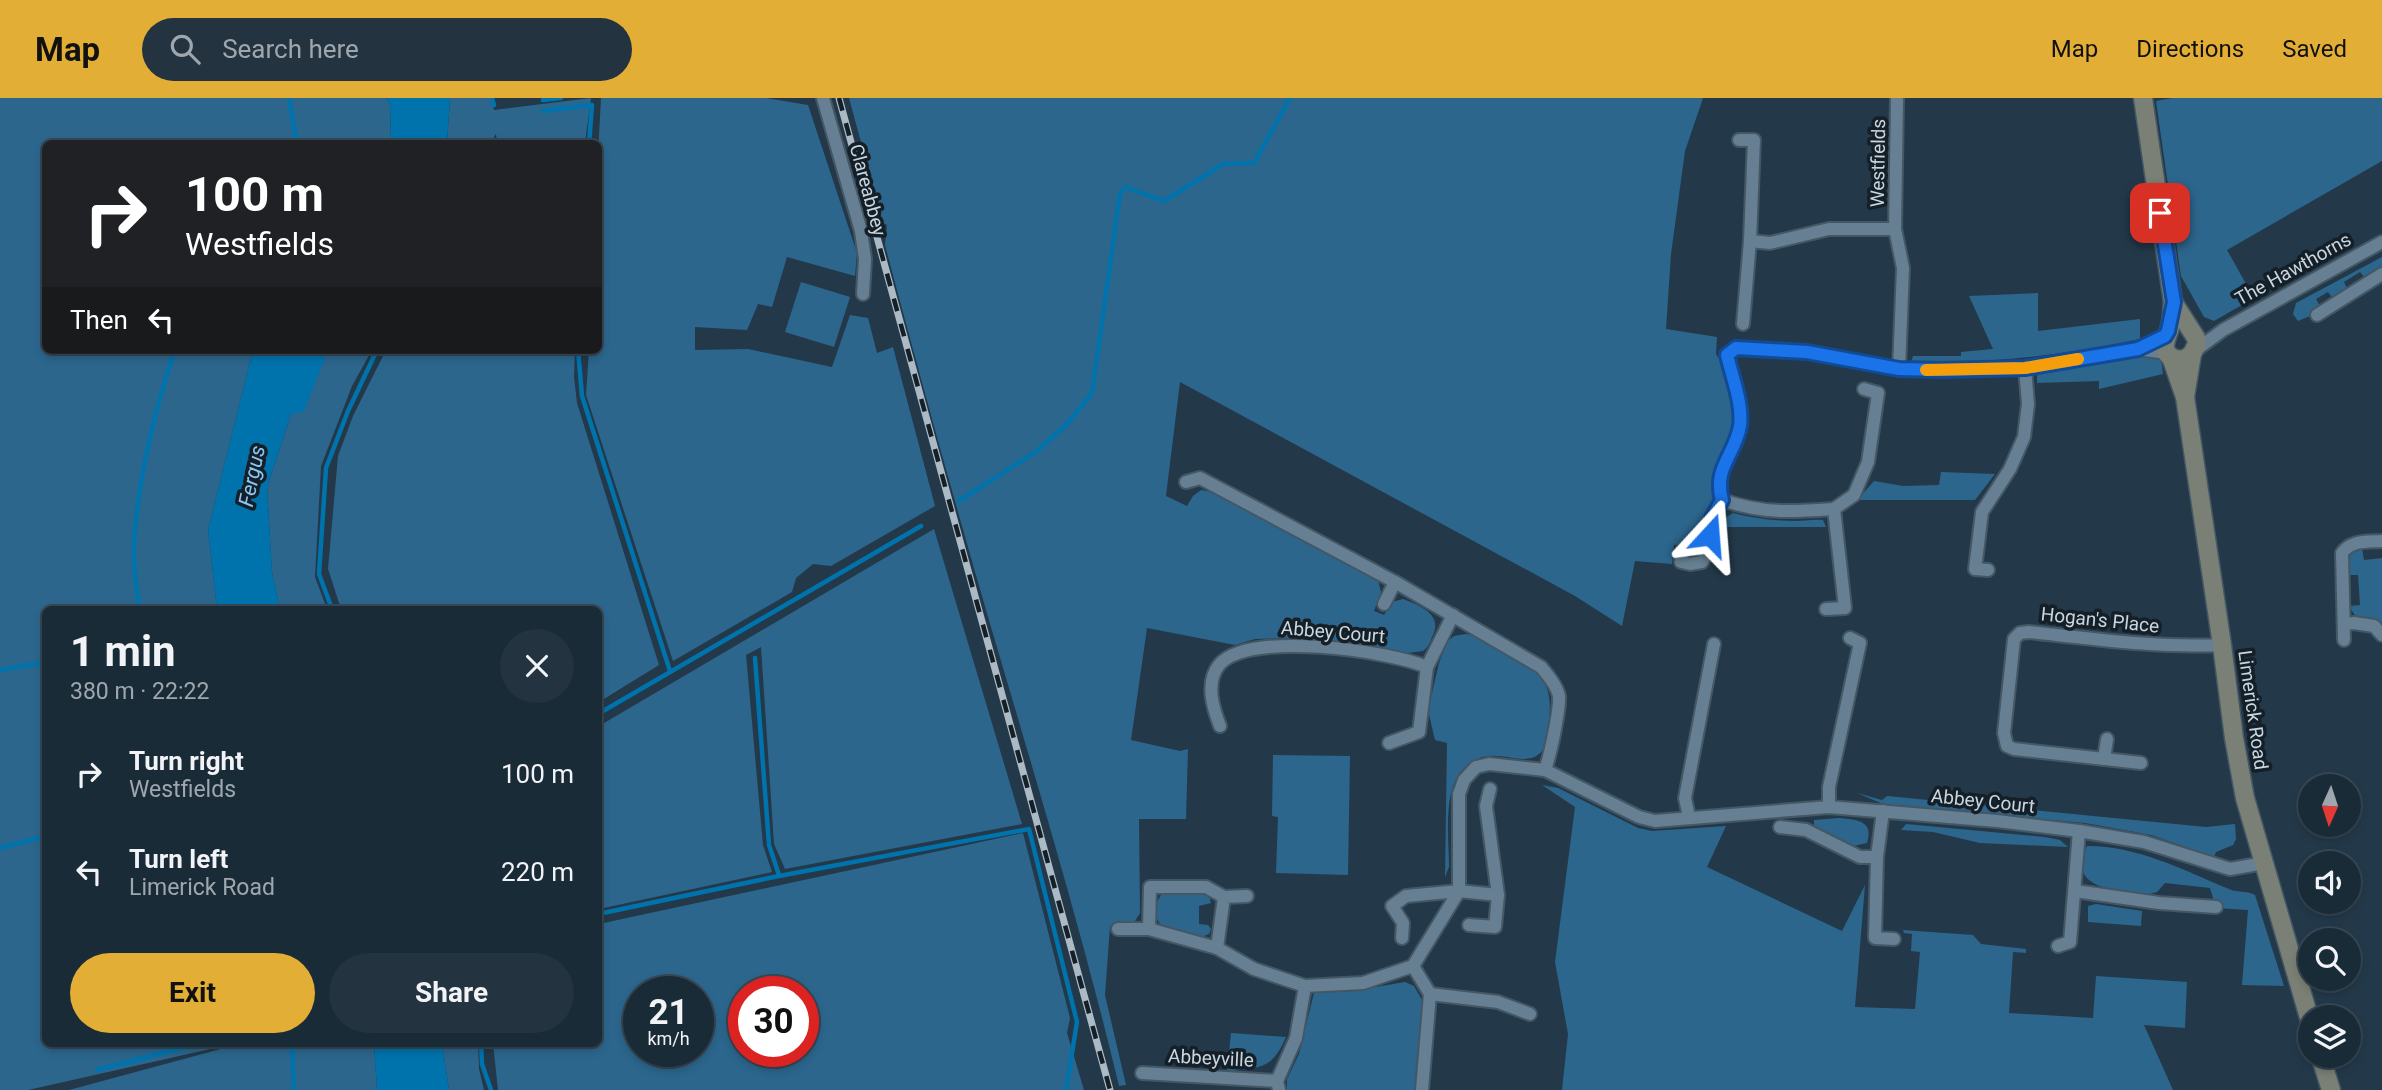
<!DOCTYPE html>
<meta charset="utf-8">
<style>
:root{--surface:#1a2b38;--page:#233340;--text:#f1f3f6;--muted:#9fa7ae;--line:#384753;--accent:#e3ae35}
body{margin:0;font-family:Roboto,sans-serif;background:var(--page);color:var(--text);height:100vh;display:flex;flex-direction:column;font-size:26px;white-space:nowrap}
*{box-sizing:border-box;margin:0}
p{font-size:23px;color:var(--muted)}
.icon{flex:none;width:38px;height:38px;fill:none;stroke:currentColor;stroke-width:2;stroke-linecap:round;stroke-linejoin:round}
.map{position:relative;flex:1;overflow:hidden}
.details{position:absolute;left:42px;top:508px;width:560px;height:441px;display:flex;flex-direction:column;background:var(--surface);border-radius:10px;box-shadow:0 4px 10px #0003,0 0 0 2px var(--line)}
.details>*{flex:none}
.guide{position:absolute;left:42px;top:42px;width:560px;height:214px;border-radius:10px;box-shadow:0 4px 10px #0003,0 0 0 2px var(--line);background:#202124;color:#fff;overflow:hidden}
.needle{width:46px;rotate:183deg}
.buttons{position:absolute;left:2298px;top:676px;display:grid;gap:14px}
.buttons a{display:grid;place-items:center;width:63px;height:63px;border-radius:50%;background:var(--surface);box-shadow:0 4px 10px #0003,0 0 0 2px var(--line);font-size:35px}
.speed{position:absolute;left:623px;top:878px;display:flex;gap:14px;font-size:35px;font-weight:700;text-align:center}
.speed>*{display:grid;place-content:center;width:91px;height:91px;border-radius:50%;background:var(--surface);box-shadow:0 4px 10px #0003,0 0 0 2px var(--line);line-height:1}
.speed small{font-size:18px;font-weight:400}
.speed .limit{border:10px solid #d22;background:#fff;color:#111}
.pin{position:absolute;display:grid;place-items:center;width:60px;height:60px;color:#fff;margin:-30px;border-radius:14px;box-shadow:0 4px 10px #0006}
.me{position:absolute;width:77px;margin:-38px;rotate:19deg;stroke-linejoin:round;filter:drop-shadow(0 0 5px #0008)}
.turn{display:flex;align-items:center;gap:24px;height:147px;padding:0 28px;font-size:32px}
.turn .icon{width:91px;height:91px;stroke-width:2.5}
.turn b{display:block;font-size:49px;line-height:60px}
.then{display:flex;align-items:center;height:66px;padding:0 28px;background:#0003;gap:14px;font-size:26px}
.round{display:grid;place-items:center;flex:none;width:74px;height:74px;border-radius:37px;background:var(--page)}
.summary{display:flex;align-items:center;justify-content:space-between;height:119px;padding:0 28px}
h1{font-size:42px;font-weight:700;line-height:52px}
.primary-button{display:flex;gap:14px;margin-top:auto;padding:14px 28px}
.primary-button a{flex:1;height:80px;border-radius:42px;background:var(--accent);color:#111;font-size:28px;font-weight:700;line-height:80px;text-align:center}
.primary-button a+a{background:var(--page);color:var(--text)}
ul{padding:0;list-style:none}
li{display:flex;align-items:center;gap:21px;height:98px;padding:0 28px}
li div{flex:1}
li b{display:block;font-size:26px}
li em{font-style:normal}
header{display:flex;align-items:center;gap:42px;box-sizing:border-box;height:98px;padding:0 35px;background:var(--accent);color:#111}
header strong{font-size:33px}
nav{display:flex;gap:38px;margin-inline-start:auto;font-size:24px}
.search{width:490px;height:63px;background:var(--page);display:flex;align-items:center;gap:18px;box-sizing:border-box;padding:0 24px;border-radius:38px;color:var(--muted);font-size:26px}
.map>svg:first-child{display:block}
.green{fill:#2c668d;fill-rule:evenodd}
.water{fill:#0073ad}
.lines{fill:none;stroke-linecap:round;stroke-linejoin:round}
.stream{stroke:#0073ad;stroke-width:4.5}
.minor-casing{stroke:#435764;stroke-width:16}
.secondary-casing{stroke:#435764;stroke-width:21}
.minor{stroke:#667f92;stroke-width:12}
.secondary{stroke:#7a8075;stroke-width:18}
.rail-casing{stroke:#abbac5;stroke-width:7}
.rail{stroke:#151f27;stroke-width:4.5;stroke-dasharray:13;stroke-linecap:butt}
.route-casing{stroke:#114b97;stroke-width:18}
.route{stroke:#1a73e8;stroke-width:12}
.slow{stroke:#f59e0b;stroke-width:12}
.labels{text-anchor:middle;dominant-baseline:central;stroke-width:7;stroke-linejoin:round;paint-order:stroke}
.street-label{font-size:19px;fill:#c8d6e0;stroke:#151f27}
.water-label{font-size:21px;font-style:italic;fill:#87c7f5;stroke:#151f27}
</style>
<header>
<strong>Map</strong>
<div class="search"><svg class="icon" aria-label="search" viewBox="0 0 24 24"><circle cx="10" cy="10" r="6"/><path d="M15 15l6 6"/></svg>Search here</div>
<nav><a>Map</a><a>Directions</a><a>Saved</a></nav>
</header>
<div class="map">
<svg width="2382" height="992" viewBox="0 0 2382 992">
<rect width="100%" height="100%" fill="#23394a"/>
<g class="green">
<path d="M0 0H387L390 7 391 45 46 46V252H253L208 432 217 511H46V945H237L28 992H0Z"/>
<path d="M450 0H491L494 12 591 0 585 45H497L496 36 490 45 447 46Z"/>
<path d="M601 0H766L808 7 857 155 855 178 787 159 772 209 758 206 747 232 695 229V252L748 251 832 269 850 217 868 220 877 255 893 249 935 408 831 468 813 466 796 480 792 494 673 563 586 297 589 252H598V56Z"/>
<path d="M849 0H1703L1685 53 1671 156 1666 231 1717 239 1716 256 1724 269 1736 320 1734 329 1715 371 1714 404 1705 419 1702 448 1693 453 1691 446 1674 447 1672 466 1635 463 1622 528 1575 498 1180 284 1166 398 1187 408 1193 398 1201 392 1212 394 1378 482 1381 494 1374 513 1384 517 1392 504 1403 501C1421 508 1444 517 1432 539 1430 545 1428 549 1423 553L1407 555 1289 540 1255 541 1235 547 1147 530 1131 642 1180 653 1188 651 1186 721H1139L1140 815 1135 823 1126 826 1114 825 1110 828 1105 897 1126 987 1119 988C1082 833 1036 682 991 529 954 402 919 275 885 147L887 127 883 125Z"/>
<path d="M2172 0H2382V63L2227 152 2254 200 2214 223 2204 219 2181 178 2156 3Z"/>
<path d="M2382 159V170L2366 181 2360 174 2344 184 2348 192 2334 202 2328 194 2316 201 2321 210 2310 218 2298 223 2293 216 2296 205Z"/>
<path d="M801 184 850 199 834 249 785 234Z"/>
<path d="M2038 195V233L2140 221V241C2064 257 1989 266 1911 264L1913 258H1961V254L1993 251 1969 198Z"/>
<path d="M328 252H372L352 288 321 368 315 479 327 511H280L272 474 267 389 291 316Z"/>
<path d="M386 252H575L574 279 577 305 659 567 599 604 598 511H341L328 471 338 358 353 318Z"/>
<path d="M2151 257 2161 260 2163 276 2099 291V283L2037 285V276Z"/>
<path d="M1941 374 1995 376 1975 402H1857L1874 383 1903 388 1939 387Z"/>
<path d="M1733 415C1753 420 1774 423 1795 423 1804 423 1813 421 1823 422L1826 429H1721L1723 421Z"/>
<path d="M934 431 1022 726 785 771 774 746 761 549 746 557 763 747 772 774 599 811V628Z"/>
<path d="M2362 450 2364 462 2382 460V532C2370 526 2353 521 2350 508L2360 507 2358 477H2348L2347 461 2354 452Z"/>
<path d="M1465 536 1475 537 1540 577C1550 592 1551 604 1549 622 1548 631 1548 646 1542 653 1523 676 1488 638 1460 675 1443 696 1449 742 1449 769L1445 779 1447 645 1435 642 1428 612 1439 565 1447 544 1454 538Z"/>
<path d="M1273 657 1350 658 1348 777 1276 775 1278 719 1272 718Z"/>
<path d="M1542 687 1558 690 1638 730 1652 733 1726 728 1707 769 1842 833 1865 787 1855 909 1915 911 1920 854 1911 853 1912 836 1904 835 1903 832 1973 837 1981 846 2026 851V855L2013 854 2009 915 2093 920 2096 878 2187 884 2185 930 2144 927 2173 992H1562L1568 936 1555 864 1575 709Z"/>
<path d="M1857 695 1882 702 1887 698 2206 729 2235 726 2236 741 2233 747 2216 754 2214 759 2151 737 2085 725 1883 706Z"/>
<path d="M1839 720C1857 722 1874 722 1867 745L1854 748 1814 728V722Z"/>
<path d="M1906 726 2045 739 2060 742 2068 749 1980 745 1933 734 1901 732Z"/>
<path d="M1023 735 1070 920 1067 935 1084 992H498L493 945H598L599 826ZM639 894H698V954H639ZM744 894H803V954H744Z"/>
<path d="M2087 748C2138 748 2183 772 2229 791 2237 795 2246 792 2255 797L2284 888 2242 887 2248 812 2216 810 2210 790 2165 785 2157 794 2149 796C2118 791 2066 794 2087 748Z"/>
<path d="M1169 795H1203L1209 797 1211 805 1199 808V826L1208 827 1211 831 1209 836 1202 839 1164 830C1153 820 1153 809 1161 797Z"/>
<path d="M2096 806 2142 813 2141 828 2088 824V808Z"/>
<path d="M1405 884 1414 888 1423 904 1417 992H1287V981L1299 956 1314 895 1324 892 1346 894Z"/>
<path d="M1231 935 1286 939C1271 974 1259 968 1227 974Z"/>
<path d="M243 945H374L377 992H69Z"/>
<path d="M442 945H478L479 971 484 992H449Z"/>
</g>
<g class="water">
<path d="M387 0H450L447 45H391L390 7Z"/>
<path d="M253 252H328L304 313 291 316 267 389 272 474 280 511H217L208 432Z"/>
<path d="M374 945H442L449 992H377Z"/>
</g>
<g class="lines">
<g class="stream">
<path d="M289 0 297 46"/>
<path d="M492 0 494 7"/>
<path d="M543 2 561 0"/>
<path d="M543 13 592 7 589 46"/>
<path d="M493 46 494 42"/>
<path d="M578 252 582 298 670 573"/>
<path d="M959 403 1037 353 1067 326 1092 295 1120 96 1125 89 1164 103 1223 66 1254 65 1290 0"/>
<path d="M139 511C137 490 133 468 134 447 137 386 155 309 175 252"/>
<path d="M332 511 319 476 326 370 348 313 377 252"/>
<path d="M755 560 769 747 779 777"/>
<path d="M0 572 46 564"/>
<path d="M598 616 921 428"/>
<path d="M0 750 46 738"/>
<path d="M598 816 779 778 1029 731 1077 924 1066 992"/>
<path d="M292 945 294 992"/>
<path d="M481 945 482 966 491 992"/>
<path d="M97 972 201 945"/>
</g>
<defs>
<g id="minor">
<path d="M823 0 861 133 865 161 863 196"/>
<path d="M1897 0 1895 131 1903 170 1899 271 2025 270 2138 251 2167 255"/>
<path d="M1739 42H1754L1750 143"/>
<path d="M2317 217 2382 176"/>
<path d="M1743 226 1750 143 1770 145 1829 131H1895"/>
<path d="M2138 251 2165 238"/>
<path d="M2196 252 2223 232 2382 144"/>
<path d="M1186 384 1200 380 1395 484 1541 569C1548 577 1557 588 1559 598 1560 612 1550 658 1545 672"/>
<path d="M1722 402C1764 416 1791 414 1834 411"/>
<path d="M1682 453 1681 464 1690 466 1702 464 1708 454 1712 420 1722 402C1712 370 1735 357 1740 328 1743 306 1732 279 1727 257L1736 250 1807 254 1899 271"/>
<path d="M1988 472 1975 471 1982 414 2010 371 2024 339 2028 306 2025 270"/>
<path d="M1384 506 1395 484"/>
<path d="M1826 511 1845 510 1834 411 1854 397 1868 364 1878 295 1864 291"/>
<path d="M2344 526 2354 525 2374 528 2382 537"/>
<path d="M2344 542 2342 455C2351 442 2367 444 2382 443"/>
<path d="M1220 628C1213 610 1205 585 1219 567 1248 532 1389 553 1427 569"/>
<path d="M1389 645 1419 634 1427 569 1453 517"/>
<path d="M2104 661 2107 641"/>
<path d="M2141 665 2014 651 2007 648 2004 635 2014 541 2020 535 2029 534C2093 541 2157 550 2222 547"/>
<path d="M1829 709V689L1860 545 1850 540"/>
<path d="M1883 713 1877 759 1875 840 1894 841"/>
<path d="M1689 719 1685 700 1714 546"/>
<path d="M1780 729 1806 732 1860 759H1877"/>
<path d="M1459 793V696L1464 682 1476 669 1489 666 1545 672 1639 719 1655 723 1829 709 1997 723 2079 733 2144 744 2230 771 2264 765"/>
<path d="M2075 793 2159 805 2216 809"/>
<path d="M1469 827 1495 829 1498 797 1486 708 1490 691"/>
<path d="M1118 831H1149L1217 850 1254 871 1305 888 1296 940 1277 983 1279 992"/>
<path d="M1149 831 1150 789H1206L1224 799"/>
<path d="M1402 840 1403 825 1392 808 1406 798 1459 793 1498 797"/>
<path d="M2058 848 2070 844 2079 733"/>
<path d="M1217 850 1224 799 1247 798"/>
<path d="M1305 888 1363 885 1413 868"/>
<path d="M1430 896 1413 868 1459 793"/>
<path d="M1142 975 1277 983"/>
<path d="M1422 992 1430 896 1498 904 1530 916"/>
</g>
<g id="secondary">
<path d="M2143 0 2173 204C2172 213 2172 224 2169 233 2165 243 2160 256 2176 261 2183 263 2187 260 2192 256"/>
<path d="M2173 204 2196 240 2197 246 2192 256 2185 299"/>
<path d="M2171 259 2185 299 2222 547 2234 640 2245 700 2310 923"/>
<path d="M2320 957 2331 992"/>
</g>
</defs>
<use href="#minor" class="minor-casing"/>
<use href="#secondary" class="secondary-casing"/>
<use href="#minor" class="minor"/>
<use href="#secondary" class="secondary"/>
<defs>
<path id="rail" d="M839 0 1110 992"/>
</defs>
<use href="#rail" class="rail-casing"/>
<use href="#rail" class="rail"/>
</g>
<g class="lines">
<defs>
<path id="route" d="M1710 437 1712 420 1722 402C1713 370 1735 357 1740 328 1743 306 1732 279 1727 257L1736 250 1807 254 1899 271 1943 272 2025 270 2138 251 2165 238 2168 233 2174 204 2160 115"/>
</defs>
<use href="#route" class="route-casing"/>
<use href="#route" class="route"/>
<path class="slow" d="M1926 272 2025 270 2078 261"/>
</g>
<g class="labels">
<g class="street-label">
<text transform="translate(1878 65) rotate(-89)">Westfields</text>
<text transform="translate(868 92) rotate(75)">Clareabbey</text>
<text transform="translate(2293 171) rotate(-29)">The Hawthorns</text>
<text transform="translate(2100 522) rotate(6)">Hogan's Place</text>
<text transform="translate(1333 534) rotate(5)">Abbey Court</text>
<text transform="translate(2253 612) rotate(82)">Limerick Road</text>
<text transform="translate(1983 703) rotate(6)">Abbey Court</text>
<text transform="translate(1211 960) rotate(3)">Abbeyville</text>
</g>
<g class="water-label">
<text transform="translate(252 378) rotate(-78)">Fergus</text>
</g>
</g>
</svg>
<div class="buttons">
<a><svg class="needle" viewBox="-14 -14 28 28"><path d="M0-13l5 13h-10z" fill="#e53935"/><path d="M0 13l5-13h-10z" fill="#9fa7ae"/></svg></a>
<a><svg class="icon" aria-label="sound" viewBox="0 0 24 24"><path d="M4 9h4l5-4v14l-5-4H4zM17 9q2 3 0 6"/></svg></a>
<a><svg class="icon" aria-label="search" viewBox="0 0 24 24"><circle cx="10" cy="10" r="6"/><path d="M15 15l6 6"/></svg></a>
<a><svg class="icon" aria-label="layers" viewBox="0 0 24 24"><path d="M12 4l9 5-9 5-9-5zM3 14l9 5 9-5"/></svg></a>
</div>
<div class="speed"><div>21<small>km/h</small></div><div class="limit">30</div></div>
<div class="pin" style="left:2160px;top:115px;background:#d93025"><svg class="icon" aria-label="arrive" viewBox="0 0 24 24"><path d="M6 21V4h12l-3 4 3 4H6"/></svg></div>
<svg class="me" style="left:1710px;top:437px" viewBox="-20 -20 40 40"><path d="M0-17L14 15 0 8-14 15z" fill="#1a73e8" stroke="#fff" stroke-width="4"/></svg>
<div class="guide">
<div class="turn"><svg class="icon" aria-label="right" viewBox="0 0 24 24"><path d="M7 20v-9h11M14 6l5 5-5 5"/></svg><div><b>100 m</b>Westfields</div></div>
<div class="then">Then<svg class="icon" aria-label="left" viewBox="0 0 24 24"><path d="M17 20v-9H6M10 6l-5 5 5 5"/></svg></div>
</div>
<section class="details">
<div class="summary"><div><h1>1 min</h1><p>380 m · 22:22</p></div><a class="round"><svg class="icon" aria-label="close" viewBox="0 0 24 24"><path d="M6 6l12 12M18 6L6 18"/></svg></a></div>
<ul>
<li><svg class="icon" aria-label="right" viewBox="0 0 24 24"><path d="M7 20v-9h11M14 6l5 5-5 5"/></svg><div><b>Turn right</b><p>Westfields</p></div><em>100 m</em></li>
<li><svg class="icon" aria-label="left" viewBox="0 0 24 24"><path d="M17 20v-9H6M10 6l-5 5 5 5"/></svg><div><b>Turn left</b><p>Limerick Road</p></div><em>220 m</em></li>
</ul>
<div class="primary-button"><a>Exit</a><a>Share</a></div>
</section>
</div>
